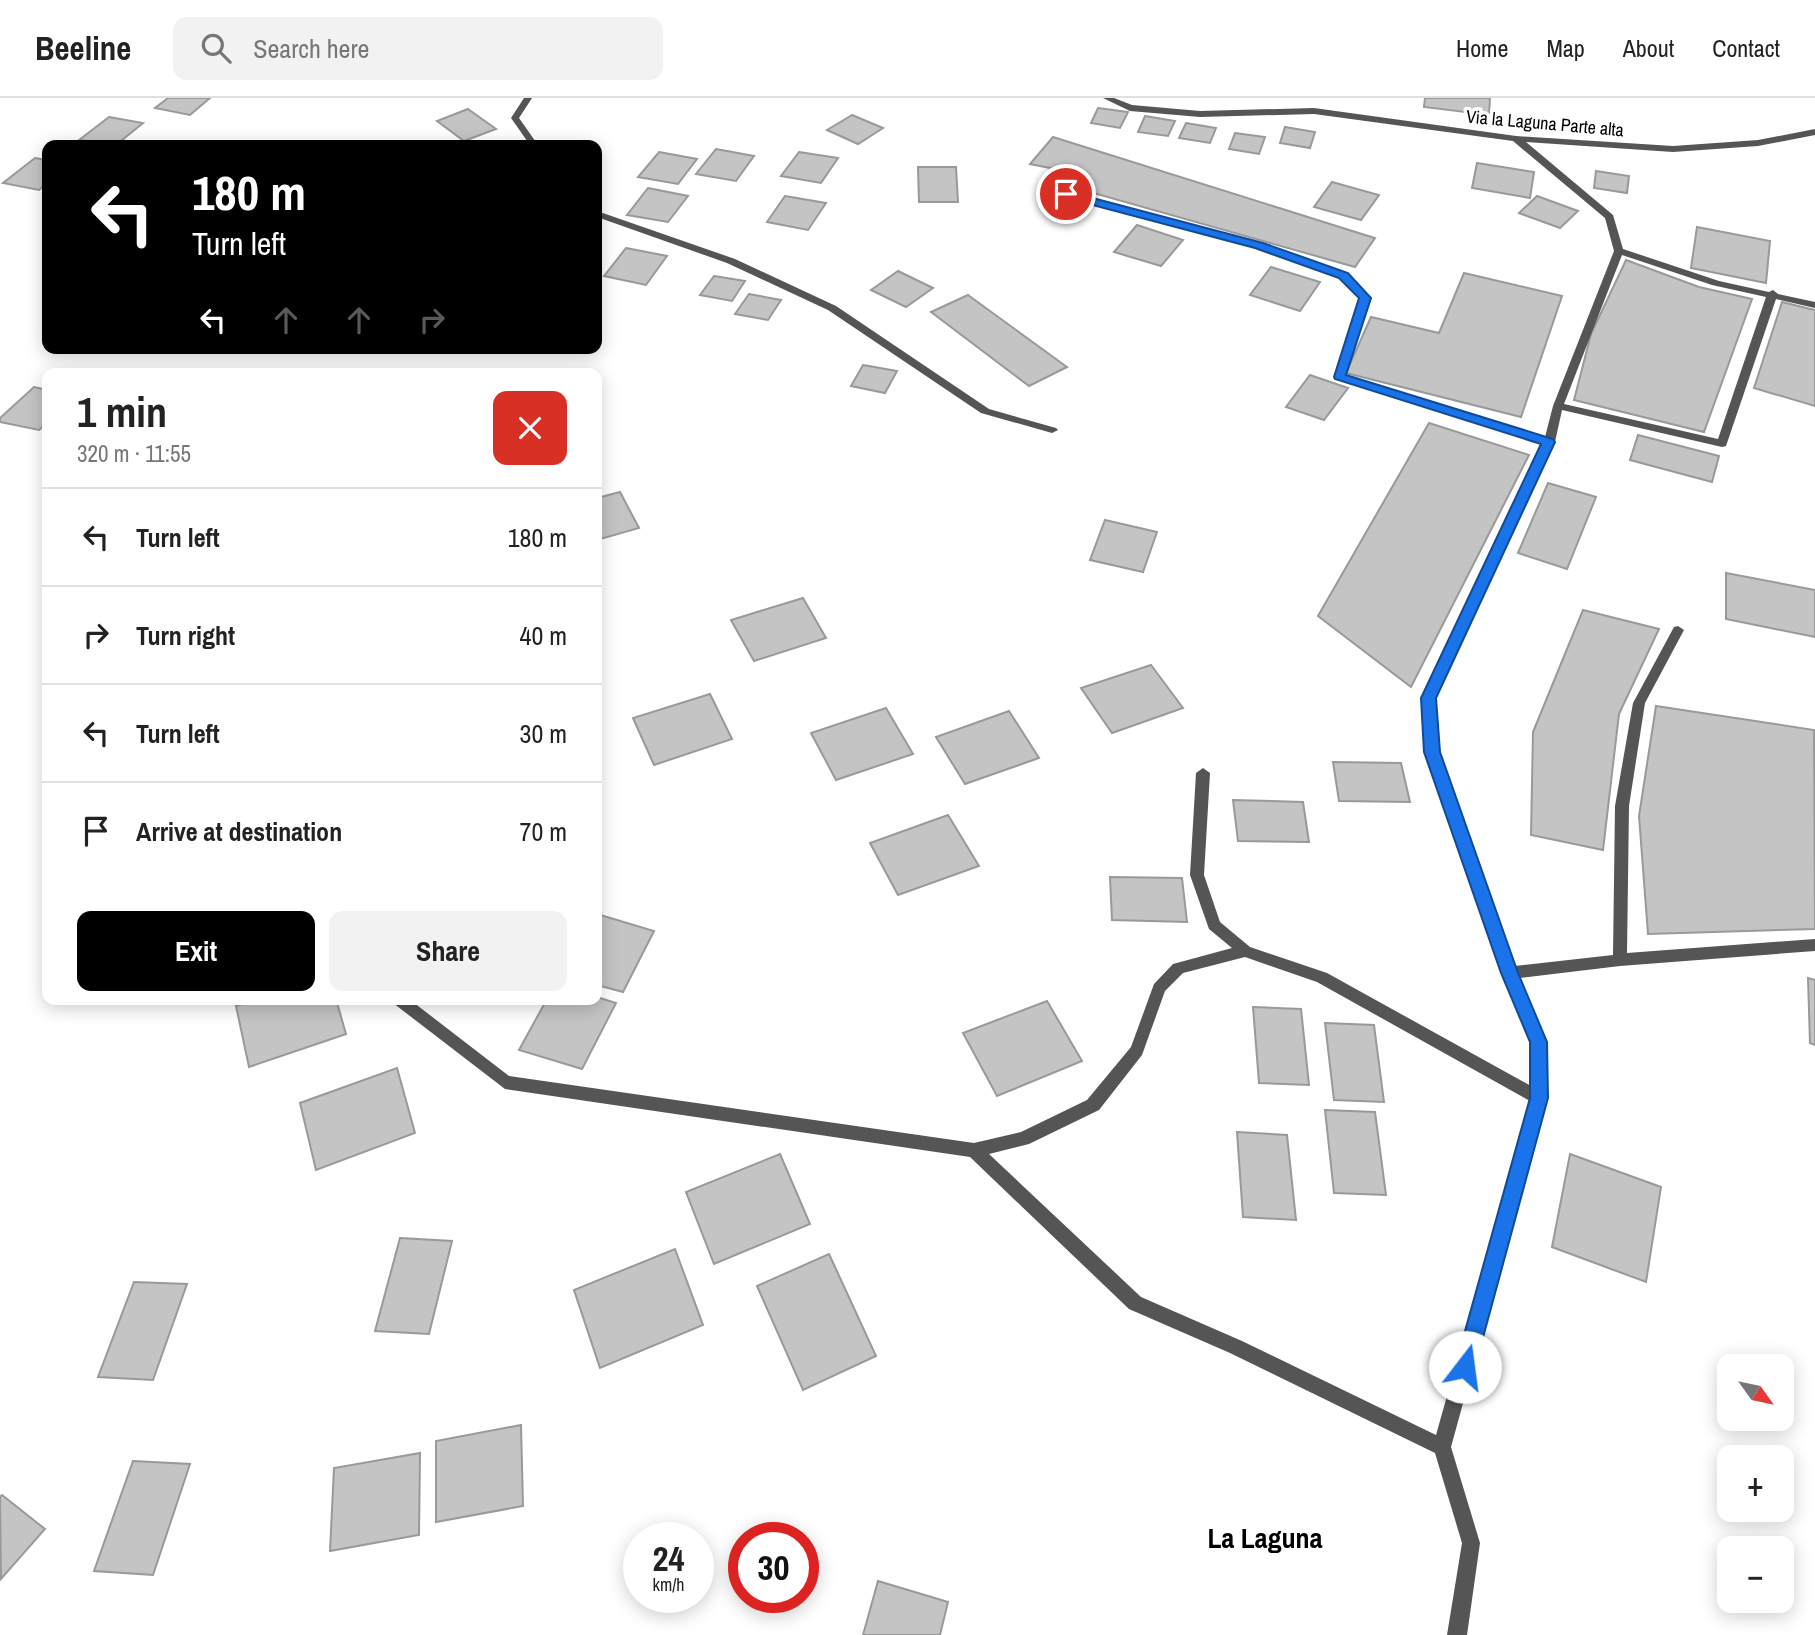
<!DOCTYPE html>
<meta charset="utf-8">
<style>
:root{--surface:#fff;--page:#f2f2f2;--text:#222;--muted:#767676;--line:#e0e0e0;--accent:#000}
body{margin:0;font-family:"Archivo Narrow",sans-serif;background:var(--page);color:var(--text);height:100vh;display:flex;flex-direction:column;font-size:26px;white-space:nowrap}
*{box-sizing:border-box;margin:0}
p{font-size:23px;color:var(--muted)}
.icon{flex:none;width:38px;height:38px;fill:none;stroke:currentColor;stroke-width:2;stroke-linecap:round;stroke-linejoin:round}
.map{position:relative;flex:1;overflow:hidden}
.drawer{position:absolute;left:42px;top:270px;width:560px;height:637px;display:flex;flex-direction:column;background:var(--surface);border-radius:14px;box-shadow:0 4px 18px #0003}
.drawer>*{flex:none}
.banner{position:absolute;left:42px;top:42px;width:560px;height:214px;border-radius:14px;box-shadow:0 4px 18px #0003;background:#000;color:#fff;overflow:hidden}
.needle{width:46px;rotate:123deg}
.controls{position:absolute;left:1717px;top:1256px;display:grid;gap:14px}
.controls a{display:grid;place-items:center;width:77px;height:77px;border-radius:14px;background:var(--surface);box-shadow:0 4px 18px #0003;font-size:35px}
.speed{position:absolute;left:623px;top:1424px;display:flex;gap:14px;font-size:35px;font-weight:700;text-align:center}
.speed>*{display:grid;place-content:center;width:91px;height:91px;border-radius:50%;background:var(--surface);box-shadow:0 4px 18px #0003;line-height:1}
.speed small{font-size:18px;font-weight:400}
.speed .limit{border:10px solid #d22;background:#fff;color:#111}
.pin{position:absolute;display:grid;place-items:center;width:60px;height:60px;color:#fff;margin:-30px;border:4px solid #fff;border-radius:50%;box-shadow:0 2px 7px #0007}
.me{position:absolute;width:77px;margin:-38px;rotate:15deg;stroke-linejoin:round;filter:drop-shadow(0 0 5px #0008)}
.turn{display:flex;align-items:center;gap:24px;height:147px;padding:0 35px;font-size:32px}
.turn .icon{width:91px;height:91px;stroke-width:2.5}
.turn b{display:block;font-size:49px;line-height:60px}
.lanes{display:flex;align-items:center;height:66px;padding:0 35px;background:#0003;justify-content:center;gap:35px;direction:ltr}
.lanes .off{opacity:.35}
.round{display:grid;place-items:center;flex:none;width:74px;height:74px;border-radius:14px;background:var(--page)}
.headline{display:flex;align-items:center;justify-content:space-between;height:119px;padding:0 35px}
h1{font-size:42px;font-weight:800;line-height:52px}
.action{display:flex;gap:14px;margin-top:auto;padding:14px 35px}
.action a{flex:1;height:80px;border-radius:14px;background:var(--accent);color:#fff;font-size:28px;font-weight:800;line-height:80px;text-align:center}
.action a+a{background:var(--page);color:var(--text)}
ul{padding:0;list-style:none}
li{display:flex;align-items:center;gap:21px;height:98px;padding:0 35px;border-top:2px solid var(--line)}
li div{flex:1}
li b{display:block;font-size:26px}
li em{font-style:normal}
header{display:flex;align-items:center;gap:42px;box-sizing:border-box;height:98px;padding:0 35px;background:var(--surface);border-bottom:2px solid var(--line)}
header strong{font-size:33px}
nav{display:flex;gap:38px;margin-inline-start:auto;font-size:24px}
.search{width:490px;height:63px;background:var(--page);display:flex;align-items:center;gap:18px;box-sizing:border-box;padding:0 24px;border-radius:14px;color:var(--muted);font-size:26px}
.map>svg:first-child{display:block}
.building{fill:#c4c4c4;stroke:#999;stroke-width:2}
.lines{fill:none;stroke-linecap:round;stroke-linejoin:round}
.street{fill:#555;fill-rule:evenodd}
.route{fill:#1a73e8;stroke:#114b97;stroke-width:2}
.labels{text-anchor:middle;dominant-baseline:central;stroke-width:7;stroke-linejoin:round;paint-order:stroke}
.far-street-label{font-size:18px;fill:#000;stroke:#fff}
.near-neighbourhood-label{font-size:28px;font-weight:bold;fill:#000;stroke:#fff}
</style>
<header>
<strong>Beeline</strong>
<div class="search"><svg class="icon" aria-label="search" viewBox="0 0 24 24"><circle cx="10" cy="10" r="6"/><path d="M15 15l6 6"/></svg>Search here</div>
<nav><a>Home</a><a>Map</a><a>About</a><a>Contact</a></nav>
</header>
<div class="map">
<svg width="1815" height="1537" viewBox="0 0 1815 1537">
<rect width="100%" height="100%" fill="#fff"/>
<g class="building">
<path d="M168 0H210L190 17 155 10Z"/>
<path d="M1425 0H1490L1489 17 1424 9Z"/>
<path d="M1098 10 1128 14 1120 30 1091 25Z"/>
<path d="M468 11 496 31 464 43 437 23Z"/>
<path d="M852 17 883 30 858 46 827 32Z"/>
<path d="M1145 18 1175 23 1168 38 1138 34Z"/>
<path d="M109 19 143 25 116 47 79 42Z"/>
<path d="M1186 25 1216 30 1210 45 1179 40Z"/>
<path d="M1285 29 1315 34 1310 50 1280 45Z"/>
<path d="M1235 35 1265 39 1259 56 1229 51Z"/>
<path d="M1053 39 1365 137 1375 140 1355 169 1072 89 1080 76 1030 66Z"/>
<path d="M716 51 754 58 736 83 696 76Z"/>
<path d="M659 54 697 61 678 86 638 79Z"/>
<path d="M799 54 838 60 821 85 781 78Z"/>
<path d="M35 60 47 62V85L39 92 3 85Z"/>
<path d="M1477 65 1534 74 1530 100 1472 90Z"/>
<path d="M918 69H956L958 104H919Z"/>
<path d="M1596 73 1629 78 1627 95 1594 90Z"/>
<path d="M1332 84 1379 97 1361 122 1314 109Z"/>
<path d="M648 90 688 98 668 124 627 117Z"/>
<path d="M785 98 826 105 808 132 767 124Z"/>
<path d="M1537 98 1578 113 1560 130 1519 115Z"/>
<path d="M1137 127 1183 142 1161 168 1114 154Z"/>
<path d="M1697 129 1770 143 1766 185 1691 170Z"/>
<path d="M626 150 667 158 646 187 604 178Z"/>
<path d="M1626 162 1699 189 1752 201 1704 334 1574 302 1591 236Z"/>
<path d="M1271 169 1320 184 1300 213 1250 197Z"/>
<path d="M898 173 933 190 906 209 871 192Z"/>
<path d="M1464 175 1562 198 1521 319 1346 275 1371 219 1439 235Z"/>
<path d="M714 178 745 183 732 203 700 197Z"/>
<path d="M749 196 781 202 768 222 735 216Z"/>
<path d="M968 197 1067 269 1029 288 931 214Z"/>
<path d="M1782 204 1815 212V308L1754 290Z"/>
<path d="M863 267 897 273 885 295 851 288Z"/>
<path d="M1310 277 1348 290 1324 322 1286 309Z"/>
<path d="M34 289 47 292V325L39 332 0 324V320Z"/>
<path d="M1429 325 1529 357 1411 589 1318 518Z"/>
<path d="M1638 337 1719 358 1712 384 1630 362Z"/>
<path d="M1548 385 1596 399 1567 471 1518 455Z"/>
<path d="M620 394 639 430 597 442V400Z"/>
<path d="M1105 422 1157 434 1143 474 1090 462Z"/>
<path d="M1726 475 1815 492V539L1726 521Z"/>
<path d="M803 500 826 540 754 563 731 522Z"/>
<path d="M1583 512 1659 531 1619 616 1603 752 1531 737 1533 634Z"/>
<path d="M1151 567 1183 610 1112 635 1081 590Z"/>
<path d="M710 596 732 641 654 667 633 620Z"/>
<path d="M1656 608 1814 632 1815 831 1648 836 1639 718Z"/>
<path d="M886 610 913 656 836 682 811 635Z"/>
<path d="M1009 613 1039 660 965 686 936 639Z"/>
<path d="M1333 664 1401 665 1410 704 1339 703Z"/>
<path d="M1233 702 1303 704 1309 744 1238 743Z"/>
<path d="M948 717 979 768 898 797 870 745Z"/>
<path d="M1110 779 1182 780 1187 824 1112 822Z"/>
<path d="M597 816 654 833 623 894 597 887Z"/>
<path d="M1808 880 1815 882V947L1810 945Z"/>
<path d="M597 899 616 905 582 971 519 952 547 901Z"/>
<path d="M256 901H336L346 936 249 969 236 908Z"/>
<path d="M1047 903 1082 963 997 998 963 935Z"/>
<path d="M1253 909 1301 911 1309 987 1259 985Z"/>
<path d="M1325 925 1374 927 1384 1004 1334 1002Z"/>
<path d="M397 970 415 1035 316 1072 300 1005Z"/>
<path d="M1325 1012 1375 1014 1386 1097 1334 1095Z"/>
<path d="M1237 1034 1287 1037 1296 1122 1243 1119Z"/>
<path d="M780 1056 810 1126 714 1166 686 1094Z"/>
<path d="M1570 1056 1661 1089 1646 1184 1552 1149Z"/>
<path d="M400 1140 452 1143 429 1236 375 1233Z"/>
<path d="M675 1151 703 1227 600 1270 574 1192Z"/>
<path d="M829 1156 876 1258 803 1292 757 1188Z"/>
<path d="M134 1184 187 1186 153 1282 98 1279Z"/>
<path d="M521 1327 523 1408 436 1424V1343Z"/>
<path d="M420 1355 419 1437 330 1453 334 1370Z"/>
<path d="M133 1363 190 1366 153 1477 94 1473Z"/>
<path d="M2 1397 45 1431 1 1481 0 1399Z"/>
<path d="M878 1483 948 1504 940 1537H863Z"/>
</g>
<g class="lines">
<g class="street">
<path d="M524 0H532L519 20 538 47H530L511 20Z"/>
<path d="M1103 0H1114L1132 7 1200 13 1314 10 1516 38 1673 48 1758 42 1815 31V37L1758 48 1673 54 1526 44 1613 117 1623 151 1719 183 1769 194 1773 192 1778 196 1815 204V210L1776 201 1726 348 1722 349 1562 312 1555 344 1435 600 1439 654 1514 868 1613 857 1615 708 1633 605 1674 529 1678 528 1684 532 1645 605 1629 708 1627 855 1815 841V853L1620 868 1519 880 1547 944V1000L1451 1349 1480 1445 1467 1537H1447L1462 1445 1435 1355 1230 1255 1129 1211 970 1059 505 991 393 905 391 901H409L509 978 974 1045 1021 1034 1087 1002 1131 949 1154 886 1173 866 1232 850 1209 831 1190 777 1196 675 1203 670 1210 675 1204 777 1220 824 1250 849 1327 875 1531 988V944L1502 875 1425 654 1423 600 1543 346 1336 281 1335 279 1360 200 1339 179 1256 150 1061 96 1066 93 1262 146 1347 175 1370 200 1346 277 1545 339 1553 308 1614 153 1605 120 1513 43 1314 16 1200 19 1130 13ZM1622 157 1712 187 1766 199 1718 341 1564 306ZM1245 859 1317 884 1530 1003 1436 1337 1242 1243 1141 1199 989 1056 1029 1046 1099 1012 1142 957 1165 893 1183 875Z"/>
<path d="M597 113 735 161 836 208 989 311 1056 330 1058 332 1052 335 981 315 828 212 727 165 597 119Z"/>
</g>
</g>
<path class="route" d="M1066 93 1263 145 1348 175 1371 200 1346 277 1553 341 1555 344 1436 600 1440 654 1518 875 1547 944 1548 1000 1475 1269 1472 1276 1465 1278 1458 1276 1455 1269 1530 1000V944L1501 875 1424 654 1421 600 1541 346 1335 281 1334 279 1359 200 1339 180 1255 150 1062 99 1060 96Z"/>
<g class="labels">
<g class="far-street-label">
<text transform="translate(1545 25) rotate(5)">Via la Laguna Parte alta</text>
</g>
<g class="near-neighbourhood-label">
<text x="1265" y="1440">La Laguna</text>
</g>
</g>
</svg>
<div class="controls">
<a><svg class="needle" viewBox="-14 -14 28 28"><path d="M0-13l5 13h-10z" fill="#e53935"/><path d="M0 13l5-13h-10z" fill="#767676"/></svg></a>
<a>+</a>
<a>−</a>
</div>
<div class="speed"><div>24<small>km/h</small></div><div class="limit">30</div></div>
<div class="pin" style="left:1066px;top:96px;background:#d93025"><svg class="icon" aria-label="arrive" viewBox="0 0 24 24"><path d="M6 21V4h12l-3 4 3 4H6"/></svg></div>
<svg class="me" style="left:1465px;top:1269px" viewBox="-20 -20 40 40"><circle r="19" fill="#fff"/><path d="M0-13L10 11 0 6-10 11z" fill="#1a73e8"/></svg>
<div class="banner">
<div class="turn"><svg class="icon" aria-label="left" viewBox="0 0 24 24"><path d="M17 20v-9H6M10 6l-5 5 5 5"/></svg><div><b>180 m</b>Turn left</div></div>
<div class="lanes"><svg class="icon" aria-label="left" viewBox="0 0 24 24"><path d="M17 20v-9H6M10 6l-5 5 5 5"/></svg><svg class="icon off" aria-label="ahead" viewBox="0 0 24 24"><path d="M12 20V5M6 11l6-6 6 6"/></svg><svg class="icon off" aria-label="ahead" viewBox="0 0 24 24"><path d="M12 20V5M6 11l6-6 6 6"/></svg><svg class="icon off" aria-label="right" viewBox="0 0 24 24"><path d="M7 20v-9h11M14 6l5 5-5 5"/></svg></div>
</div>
<section class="drawer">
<div class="headline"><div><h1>1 min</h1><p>320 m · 11:55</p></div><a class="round" style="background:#d93025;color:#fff"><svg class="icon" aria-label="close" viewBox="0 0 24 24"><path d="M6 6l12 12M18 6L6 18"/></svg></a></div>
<ul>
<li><svg class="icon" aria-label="left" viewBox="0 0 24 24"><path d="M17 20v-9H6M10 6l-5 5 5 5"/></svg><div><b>Turn left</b></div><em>180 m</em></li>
<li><svg class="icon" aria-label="right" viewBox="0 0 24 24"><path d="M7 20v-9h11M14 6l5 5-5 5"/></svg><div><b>Turn right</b></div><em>40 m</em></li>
<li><svg class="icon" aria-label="left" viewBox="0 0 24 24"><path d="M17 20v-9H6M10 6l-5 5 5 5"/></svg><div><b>Turn left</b></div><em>30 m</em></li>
<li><svg class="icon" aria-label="arrive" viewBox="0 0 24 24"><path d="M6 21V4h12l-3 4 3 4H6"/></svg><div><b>Arrive at destination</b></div><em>70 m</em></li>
</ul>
<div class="action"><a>Exit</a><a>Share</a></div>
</section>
</div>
